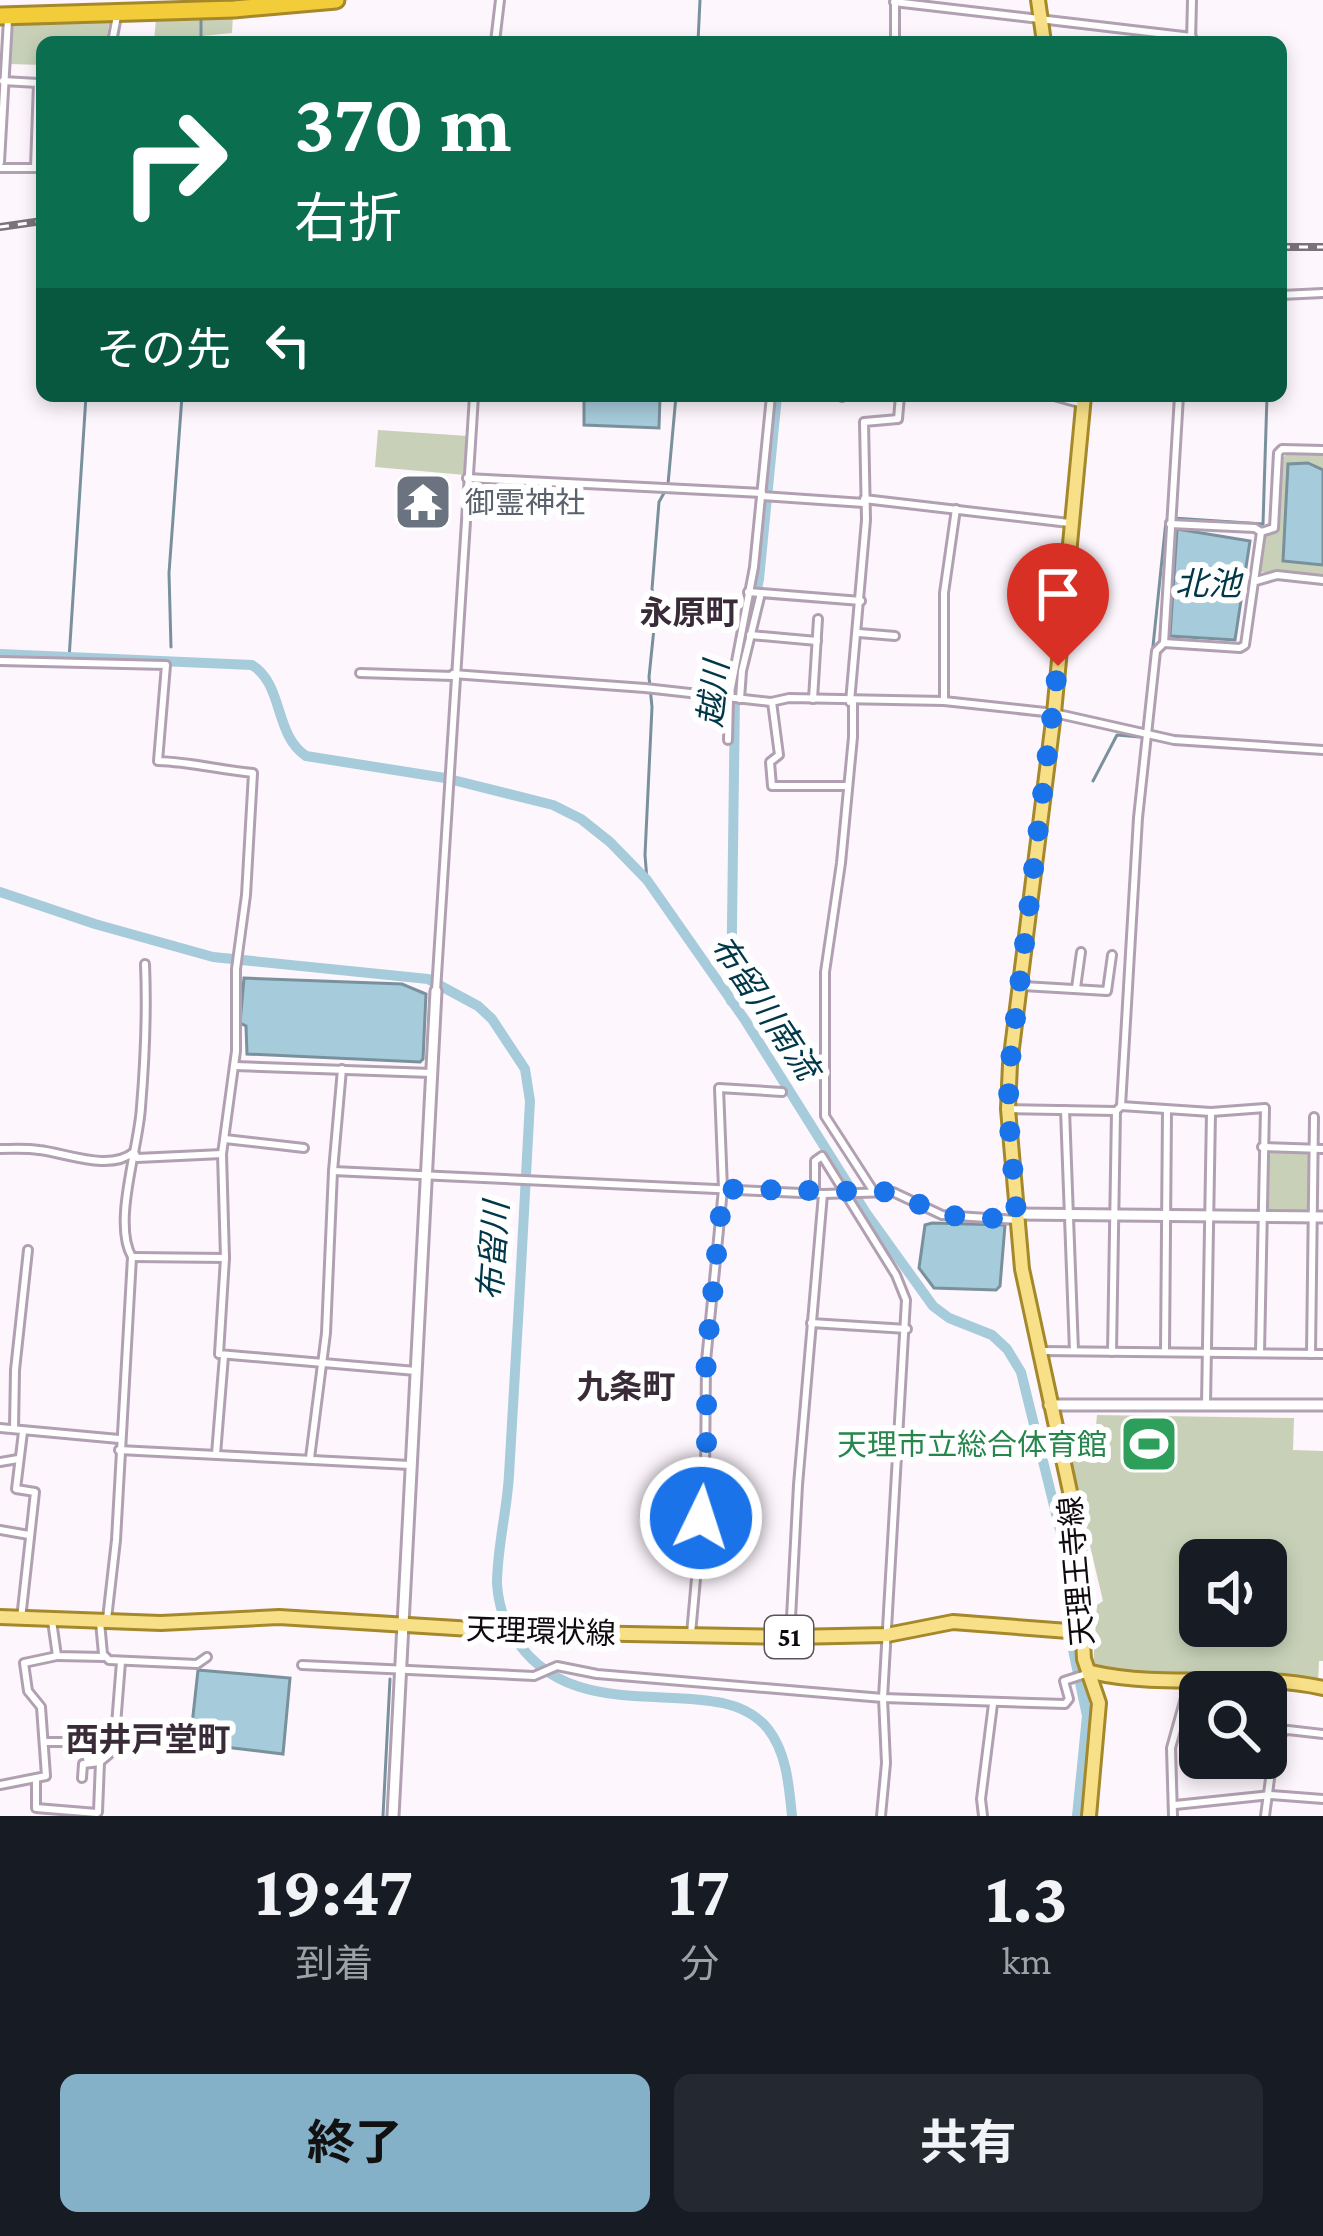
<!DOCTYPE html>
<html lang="ja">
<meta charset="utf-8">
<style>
:root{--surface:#171b24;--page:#242831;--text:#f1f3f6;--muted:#9ea1a6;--accent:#85b1c8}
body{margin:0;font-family:"Crimson Pro","Noto Sans JP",serif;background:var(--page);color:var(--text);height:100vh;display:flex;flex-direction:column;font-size:45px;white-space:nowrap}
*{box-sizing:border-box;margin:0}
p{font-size:39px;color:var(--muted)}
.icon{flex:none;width:66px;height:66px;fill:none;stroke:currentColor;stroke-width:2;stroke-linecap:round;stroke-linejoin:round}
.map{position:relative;height:1816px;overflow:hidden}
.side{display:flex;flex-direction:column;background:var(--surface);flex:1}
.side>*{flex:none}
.banner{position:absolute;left:36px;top:36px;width:1251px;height:366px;border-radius:18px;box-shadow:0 6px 18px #0003;background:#0b6e4f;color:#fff;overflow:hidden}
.tools{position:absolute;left:1179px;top:1539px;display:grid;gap:24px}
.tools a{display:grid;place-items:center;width:108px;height:108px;border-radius:18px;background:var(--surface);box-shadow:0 6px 18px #0003;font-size:60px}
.pin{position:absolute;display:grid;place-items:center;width:102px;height:102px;color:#fff;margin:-123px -51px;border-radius:50% 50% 50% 0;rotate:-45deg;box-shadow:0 0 12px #0007}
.pin .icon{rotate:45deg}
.me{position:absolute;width:132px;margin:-66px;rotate:4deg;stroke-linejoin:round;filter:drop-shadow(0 0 9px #0008)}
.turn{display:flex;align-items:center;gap:42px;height:252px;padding:0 60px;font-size:54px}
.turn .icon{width:156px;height:156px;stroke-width:2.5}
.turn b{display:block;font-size:84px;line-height:102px}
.then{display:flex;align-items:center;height:114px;padding:0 60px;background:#0003;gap:24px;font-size:45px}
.eta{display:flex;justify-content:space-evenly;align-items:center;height:204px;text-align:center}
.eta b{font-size:72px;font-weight:700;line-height:84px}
.action{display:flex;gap:24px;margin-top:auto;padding:24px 60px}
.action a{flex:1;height:138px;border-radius:18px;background:var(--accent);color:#111;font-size:48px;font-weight:700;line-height:138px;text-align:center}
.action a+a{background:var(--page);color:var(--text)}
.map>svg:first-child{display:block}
.green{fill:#c8d1b8;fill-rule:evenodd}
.water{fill:#a6cbda;stroke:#79919d;stroke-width:3}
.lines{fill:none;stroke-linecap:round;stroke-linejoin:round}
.stream{stroke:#79919d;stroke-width:3}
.river{stroke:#a6cbda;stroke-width:10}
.street-casing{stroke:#b1a0b1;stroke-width:12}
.secondary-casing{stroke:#b1a0b1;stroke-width:15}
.primary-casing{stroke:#a4882b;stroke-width:18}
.highway-casing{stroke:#a4882b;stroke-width:21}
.street{stroke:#fff;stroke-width:6}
.secondary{stroke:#fff;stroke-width:9}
.primary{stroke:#f8e088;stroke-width:12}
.highway{stroke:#f3cc39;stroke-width:15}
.rail-casing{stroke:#7a747a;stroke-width:8}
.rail{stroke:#fff;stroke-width:3;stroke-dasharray:9;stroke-linecap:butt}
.route{stroke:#1a73e8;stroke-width:21;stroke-dasharray:0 37.8}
.labels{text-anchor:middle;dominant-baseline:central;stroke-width:12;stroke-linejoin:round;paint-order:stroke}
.shield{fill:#fff;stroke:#585458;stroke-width:3}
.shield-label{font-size:27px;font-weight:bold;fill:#100a10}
.worship-label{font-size:30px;fill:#5b616d;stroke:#fff;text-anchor:start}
.leisure-label{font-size:30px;fill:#27864d;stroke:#fff;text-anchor:end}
.street-label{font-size:30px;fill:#100a10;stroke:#fff}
.water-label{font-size:33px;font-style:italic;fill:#013849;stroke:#fff}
.neighbourhood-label{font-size:33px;font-weight:bold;fill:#392b38;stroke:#fff}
</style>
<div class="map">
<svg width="1323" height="1816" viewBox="0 0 1323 1816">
<rect width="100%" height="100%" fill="#fdf6fd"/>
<g class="green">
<path d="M233 14 232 33 203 36 202 42H154L156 18Z"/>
<path d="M110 18 106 42H42V65L10 64 13 19Z"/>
<path d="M378 430 468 436 465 475 375 467Z"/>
<path d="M1289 453 1323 454V576L1257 572 1263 536 1278 529 1282 458Z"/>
<path d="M1266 1150 1313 1153V1207L1307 1215H1262Z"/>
<path d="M1097 1415 1294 1418 1293 1450 1323 1451V1661H1319L1318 1682 1273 1674 1100 1671 1093 1667 1097 1605 1103 1601 1067 1448H1094ZM1200 1560H1266V1626H1200Z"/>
</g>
<g class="water">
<path d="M584 396H660L659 428 584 425Z"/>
<path d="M1308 463 1323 470V565L1283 561 1288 464Z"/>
<path d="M1177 529 1250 541 1235 640 1170 636Z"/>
<path d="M244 978 402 984 426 994 423 1059 420 1062 247 1054 246 1026 240 1023Z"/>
<path d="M932 1223 1005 1225 1000 1286 996 1290 934 1288 919 1268 925 1225Z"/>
<path d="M198 1670 290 1678 283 1754 190 1743Z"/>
</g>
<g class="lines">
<g class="stream">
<path d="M108 42 113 16"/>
<path d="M201 42V18"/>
<path d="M698 42 700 0"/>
<path d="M1186 42 1188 26"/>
<path d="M668 484 676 396"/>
<path d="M171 647 169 573 182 396"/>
<path d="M69 659 86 396"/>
<path d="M1148 694 1166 521 1173 518 1263 524 1267 396"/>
<path d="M1093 781 1117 735 1140 737 1143 733"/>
<path d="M647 880 645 855 652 707 649 677 656 609 652 589 659 502 664 493"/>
<path d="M383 1816 390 1679"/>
</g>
<g class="river">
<path d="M0 654 252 665C284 685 274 735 306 756L445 778 553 805 581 819 610 842 647 880 745 1020 866 1213 933 1306 949 1318 992 1335 1007 1349 1021 1372 1064 1546 1069 1631 1087 1716 1077 1816"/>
<path d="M0 892 95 924 213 957 428 979 478 1006 492 1019 525 1069 530 1101C524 1226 516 1350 509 1475 507 1511 497 1548 497 1584 498 1599 502 1615 509 1628 570 1742 716 1663 768 1729 787 1753 789 1787 792 1816"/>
<path d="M731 1001 735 696 759 579 777 396"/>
</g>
<defs>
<g id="street">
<path d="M894 2 1192 37"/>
<path d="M895 4V42"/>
<path d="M112 42 117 16"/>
<path d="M495 42 500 0"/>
<path d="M1191 42 1192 0"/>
<path d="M3 81 38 83 35 168"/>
<path d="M0 162 8 19"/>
<path d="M0 168H42"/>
<path d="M1281 295 1323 293"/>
<path d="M842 396V397"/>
<path d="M1054 396 1083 404"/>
<path d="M467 478 762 493"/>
<path d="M761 496 864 503"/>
<path d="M864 499 1069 523"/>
<path d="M1170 524 1255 528 1261 532 1274 528 1278 453 1282 449 1323 450"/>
<path d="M1256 581 1277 575 1323 580"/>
<path d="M748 592 861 601"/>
<path d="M859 633 895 636"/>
<path d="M750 635 817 641"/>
<path d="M1164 643 1240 648 1245 645 1261 532"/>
<path d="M0 661 166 665 158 761C191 762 220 770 253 773L246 895 236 969V1051L222 1154 225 1258 219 1354 416 1371"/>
<path d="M360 673 453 676"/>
<path d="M453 674 645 688 771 702 789 698 944 701 1054 713 1174 740 1323 750"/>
<path d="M740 699 742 671 761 593"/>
<path d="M813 699 818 619"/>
<path d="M944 701V593L956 509"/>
<path d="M772 702 779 755 770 762 772 786H847"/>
<path d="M850 702 866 520 864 422 898 419 900 396"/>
<path d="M853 703V737L841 863 825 972V1116L874 1192"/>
<path d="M728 740 729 698 754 567 771 396"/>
<path d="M1023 986 1107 991 1112 955"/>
<path d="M1076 988 1081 952"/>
<path d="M436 991 474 396"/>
<path d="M235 1066 431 1073"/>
<path d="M1121 1106 1138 818 1156 651 1164 643 1179 396"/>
<path d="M1008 1109 1116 1111 1121 1106 1211 1112 1265 1108 1260 1353"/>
<path d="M1065 1110 1074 1351"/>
<path d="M225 1139 304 1148"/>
<path d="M1262 1147 1323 1149"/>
<path d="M0 1149C13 1149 26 1148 39 1150 67 1153 109 1172 134 1152L137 1158 222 1154"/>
<path d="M333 1171 823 1194 893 1192 942 1215 1017 1220"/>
<path d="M815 1193V1161L822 1156 896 1275 906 1300 883 1698 886 1763 881 1816"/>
<path d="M132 1257 225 1258"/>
<path d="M811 1323 907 1329"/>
<path d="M1041 1351 1323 1354"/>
<path d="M1112 1352 1116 1111"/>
<path d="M1165 1352 1167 1110"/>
<path d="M1311 1354 1314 1117"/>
<path d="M1206 1404 1211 1112"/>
<path d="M0 1428 119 1439"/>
<path d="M14 1429 15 1370 28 1250"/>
<path d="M119 1450 410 1465"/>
<path d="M216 1454 224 1356"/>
<path d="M310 1458 326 1333 333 1171 342 1069"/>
<path d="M0 1462 18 1459"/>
<path d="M0 1530 29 1535"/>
<path d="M21 1619 35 1492 16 1489 23 1432"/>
<path d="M107 1619 116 1540 132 1257C112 1223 139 1147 141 1107 145 1059 147 1012 145 964"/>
<path d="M52 1621 57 1656 104 1657"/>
<path d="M100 1622 103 1654 109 1660 197 1664 207 1657"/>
<path d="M691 1634 705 1479 706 1361 723 1189 719 1088 782 1092"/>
<path d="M790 1637 798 1485 823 1194"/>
<path d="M302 1665 534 1676 557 1666 597 1674 883 1698 1065 1704 1069 1699 1064 1681 1089 1673"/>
<path d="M44 1742H84L88 1763"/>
<path d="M82 1778 83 1764 100 1762 114 1750 121 1662"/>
<path d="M36 1781V1808L97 1813"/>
<path d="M0 1785 46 1776 41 1707 28 1691 24 1663 57 1656"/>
<path d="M1175 1805 1271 1795 1323 1799"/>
<path d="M98 1812 100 1762"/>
<path d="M983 1816 981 1799 993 1704"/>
<path d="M1173 1816 1171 1748 1190 1680"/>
<path d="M1265 1816 1276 1734 1288 1730 1323 1734"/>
</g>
<g id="secondary">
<path d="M1017 1214 1323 1217"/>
<path d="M1049 1405H1323"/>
<path d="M393 1816 436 991"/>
</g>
<g id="primary">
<path d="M1038 0 1044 42"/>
<path d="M1084 396 1054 713 1010 1064 1008 1109 1022 1269 1077 1524 1084 1659 1099 1703 1089 1816"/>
<path d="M0 1617 161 1623 279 1617 520 1632 790 1637 887 1635 953 1622 1081 1632"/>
<path d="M1091 1672C1167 1690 1247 1671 1323 1688"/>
</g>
<path id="highway" d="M0 16 234 9 336 0"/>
</defs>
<use href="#street" class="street-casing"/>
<use href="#secondary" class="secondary-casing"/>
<use href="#primary" class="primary-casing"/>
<use href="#highway" class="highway-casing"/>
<use href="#street" class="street"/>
<use href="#secondary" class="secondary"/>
<use href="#primary" class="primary"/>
<use href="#highway" class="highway"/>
<defs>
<g id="rail">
<path d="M0 227 42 221"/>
<path d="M1281 247H1323"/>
</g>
</defs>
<use href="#rail" class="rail-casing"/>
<use href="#rail" class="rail"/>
</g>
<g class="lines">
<path class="route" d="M701 1518 707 1436 706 1361 723 1189 893 1192 942 1215 1017 1220 1008 1109 1010 1064 1058 666"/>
</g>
<defs>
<symbol id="temple-square" viewBox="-11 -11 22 22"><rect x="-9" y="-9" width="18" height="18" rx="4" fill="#6b7280" stroke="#fff"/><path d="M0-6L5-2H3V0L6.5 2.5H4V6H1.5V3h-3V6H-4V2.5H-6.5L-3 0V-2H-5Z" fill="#fff"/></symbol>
<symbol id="stadium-square" viewBox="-11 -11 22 22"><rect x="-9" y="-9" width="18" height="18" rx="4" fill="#2e9e5b" stroke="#fff"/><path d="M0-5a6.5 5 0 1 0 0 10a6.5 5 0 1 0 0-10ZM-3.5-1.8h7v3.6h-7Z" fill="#fff"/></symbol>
</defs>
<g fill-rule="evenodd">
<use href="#temple-square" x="390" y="469" width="66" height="66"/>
<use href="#stadium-square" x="1116" y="1411" width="66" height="66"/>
</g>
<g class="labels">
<rect class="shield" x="765" y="1616" width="48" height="42" rx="9"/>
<g class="shield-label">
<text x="789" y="1637">51</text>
</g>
<g class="worship-label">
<text x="465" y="502">御霊神社</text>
</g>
<g class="leisure-label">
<text x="1107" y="1444">天理市立総合体育館</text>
</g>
<g class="street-label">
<text transform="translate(1076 1571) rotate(-95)">天理王寺線</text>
<text transform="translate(541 1631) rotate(2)">天理環状線</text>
</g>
<g class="water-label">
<text x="1208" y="583">北池</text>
<text transform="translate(713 694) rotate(-84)">越川</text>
<text transform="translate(765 1007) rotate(56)">布留川南流</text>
<text transform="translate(493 1251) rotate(-86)">布留川</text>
</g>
<g class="neighbourhood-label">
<text x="689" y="612">永原町</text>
<text x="626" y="1386">九条町</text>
<text x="148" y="1739">西井戸堂町</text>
</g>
</g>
</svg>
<div class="tools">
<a><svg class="icon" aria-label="sound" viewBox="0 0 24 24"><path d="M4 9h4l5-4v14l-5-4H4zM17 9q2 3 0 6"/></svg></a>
<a><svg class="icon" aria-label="search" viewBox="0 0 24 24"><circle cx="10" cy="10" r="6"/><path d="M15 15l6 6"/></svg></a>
</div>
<div class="pin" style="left:1058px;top:666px;background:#d93025"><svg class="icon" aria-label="arrive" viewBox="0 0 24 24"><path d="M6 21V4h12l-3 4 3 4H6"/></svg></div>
<svg class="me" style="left:701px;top:1518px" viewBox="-20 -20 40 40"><circle r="17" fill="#1a73e8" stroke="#fff" stroke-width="3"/><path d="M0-11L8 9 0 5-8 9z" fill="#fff"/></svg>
<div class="banner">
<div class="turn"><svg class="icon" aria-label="right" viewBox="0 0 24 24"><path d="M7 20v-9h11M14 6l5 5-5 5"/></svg><div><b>370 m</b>右折</div></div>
<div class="then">その先<svg class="icon" aria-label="left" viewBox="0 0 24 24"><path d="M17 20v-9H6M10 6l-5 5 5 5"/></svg></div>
</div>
</div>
<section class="side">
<div class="eta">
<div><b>19:47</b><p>到着</p></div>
<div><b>17</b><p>分</p></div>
<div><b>1.3</b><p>km</p></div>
</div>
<div class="action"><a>終了</a><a>共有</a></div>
</section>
